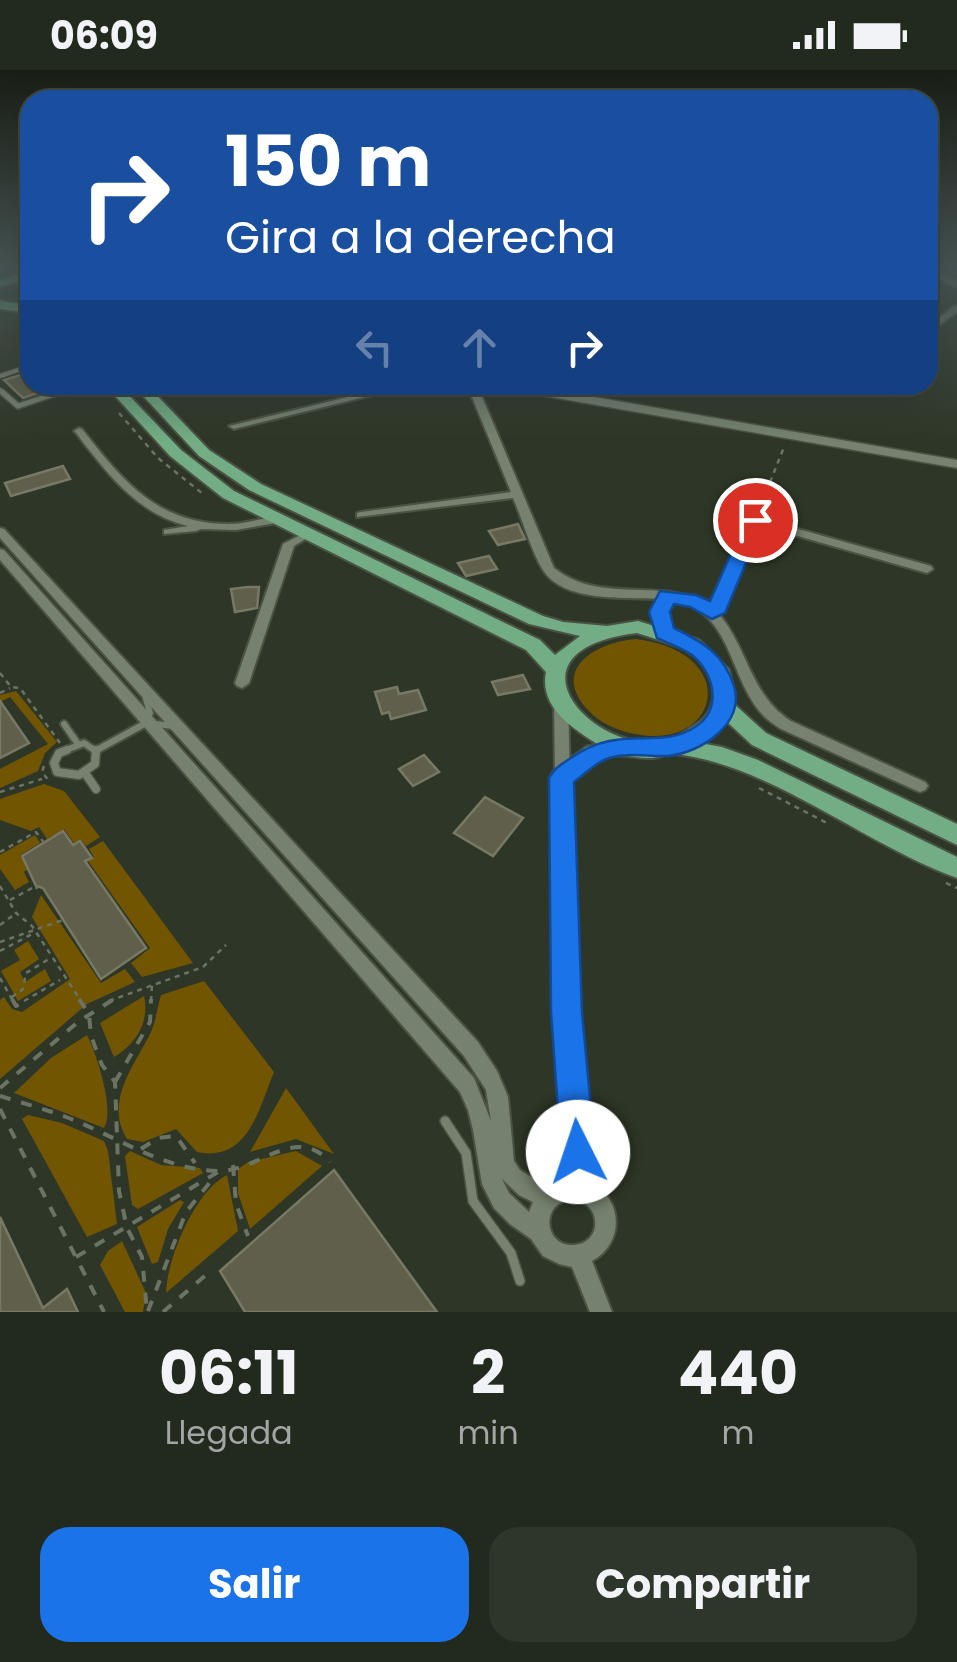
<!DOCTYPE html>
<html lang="es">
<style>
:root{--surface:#22291d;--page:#2e352a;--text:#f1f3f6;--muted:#a2a6a4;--line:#3f453b;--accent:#1a73e8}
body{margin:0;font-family:Poppins,sans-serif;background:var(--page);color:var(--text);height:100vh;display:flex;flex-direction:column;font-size:38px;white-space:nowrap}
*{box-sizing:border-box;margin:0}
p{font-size:32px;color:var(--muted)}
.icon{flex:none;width:55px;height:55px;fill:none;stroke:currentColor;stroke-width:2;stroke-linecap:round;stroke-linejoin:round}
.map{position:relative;height:1242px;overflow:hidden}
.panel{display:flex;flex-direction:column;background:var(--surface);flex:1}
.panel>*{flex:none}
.banner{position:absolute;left:20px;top:20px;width:918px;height:305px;border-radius:30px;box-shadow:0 10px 40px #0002,0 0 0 2px var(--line);background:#1a4fa0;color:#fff;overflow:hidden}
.pin{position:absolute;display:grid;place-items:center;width:85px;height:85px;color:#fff;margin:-42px;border:5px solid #fff;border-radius:50%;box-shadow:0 2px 10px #0007}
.me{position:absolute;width:110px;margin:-55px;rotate:356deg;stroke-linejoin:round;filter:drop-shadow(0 0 8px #0008)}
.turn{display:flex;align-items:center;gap:35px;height:210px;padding:0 40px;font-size:45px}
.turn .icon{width:130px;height:130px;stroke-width:2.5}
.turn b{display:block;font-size:70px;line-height:85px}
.lanes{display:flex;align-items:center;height:95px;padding:0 40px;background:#0003;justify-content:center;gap:50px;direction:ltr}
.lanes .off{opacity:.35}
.eta{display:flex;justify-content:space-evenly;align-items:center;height:170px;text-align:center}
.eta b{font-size:60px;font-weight:700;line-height:70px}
.action{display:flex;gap:20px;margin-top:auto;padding:20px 40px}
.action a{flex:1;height:115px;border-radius:30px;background:var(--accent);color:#fff;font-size:40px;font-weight:700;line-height:115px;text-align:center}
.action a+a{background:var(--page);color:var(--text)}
.status{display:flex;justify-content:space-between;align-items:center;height:70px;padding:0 50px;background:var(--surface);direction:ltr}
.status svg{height:28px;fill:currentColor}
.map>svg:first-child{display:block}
.green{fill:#715500}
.building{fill:#5f5f4b;stroke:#787964;stroke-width:2.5}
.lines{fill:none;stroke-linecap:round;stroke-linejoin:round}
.service-far4-casing{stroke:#4a5244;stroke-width:6}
.service-far3-casing{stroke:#4a5244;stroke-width:8}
.service-far2-casing{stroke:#4a5244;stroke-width:10}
.service-far1-casing{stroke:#4a5244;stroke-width:11}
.service-casing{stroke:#4a5244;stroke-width:12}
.minor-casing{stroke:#4a5244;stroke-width:4}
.tertiary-casing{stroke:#4a5244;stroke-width:3}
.primary-casing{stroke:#4a5244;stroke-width:4}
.path-far1{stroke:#6b7365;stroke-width:2.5;stroke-dasharray:5 5;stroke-linecap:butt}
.path{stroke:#6b7365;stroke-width:4;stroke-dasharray:11 11;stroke-linecap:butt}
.service-far4{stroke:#76826f;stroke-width:4}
.service-far3{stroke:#76826f;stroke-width:5}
.service-far2{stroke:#76826f;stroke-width:6}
.service-far1{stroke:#76826f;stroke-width:8}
.service{stroke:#76826f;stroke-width:9}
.minor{fill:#76826f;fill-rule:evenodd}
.tertiary{fill:#76826f;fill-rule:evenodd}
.primary{fill:#73ad85;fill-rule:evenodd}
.route{fill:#1a73e8;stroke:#114b97;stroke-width:2.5}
</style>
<div class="status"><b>06:09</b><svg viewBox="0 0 49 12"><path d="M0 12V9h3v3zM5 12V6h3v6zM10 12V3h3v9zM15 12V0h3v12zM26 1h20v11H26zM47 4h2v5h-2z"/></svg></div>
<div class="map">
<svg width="957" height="1242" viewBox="0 0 957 1242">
<rect width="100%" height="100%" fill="#2e3727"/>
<g class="green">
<path d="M635 569C745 582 720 685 630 663 615 659 600 653 589 641 550 600 594 573 635 569Z"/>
<path d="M16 621 57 672 45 683 38 701 0 718V699L48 674 10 627 0 632V625Z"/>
<path d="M44 714 64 721 100 767 86 776 81 770 74 773 64 759 47 769 39 757 31 761 0 750V729Z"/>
<path d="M35 765 40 773 20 785 28 799 24 802 29 812 15 820 0 799V785Z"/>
<path d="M103 771 193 893 142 907 131 893 150 878 88 791 94 787 89 779Z"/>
<path d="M41 825 101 913 125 899 135 912 87 934 0 1009V930L4 927 12 939 22 942 70 909 32 847Z"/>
<path d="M28 871 39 889 20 902 25 912 45 899 51 911 18 931 1 901 20 890 14 880Z"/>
<path d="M204 911 274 1002C258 1041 248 1092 197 1082L176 1059 143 1072 127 1069C104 1032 134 996 150 964 156 952 157 938 161 925Z"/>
<path d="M144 926C150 952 136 974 114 987L100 953Z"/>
<path d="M87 965C97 985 115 1041 104 1058L14 1023 51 988Z"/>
<path d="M286 1018 334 1084 296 1069 250 1082Z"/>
<path d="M28 1045 62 1053 104 1071 108 1081 117 1154 87 1167 22 1049Z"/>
<path d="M130 1081 161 1095 200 1098 203 1103 138 1139 132 1135 125 1086Z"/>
<path d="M296 1081 322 1096 250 1159 238 1123V1099L248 1092Z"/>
<path d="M227 1105 238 1161 166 1223C167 1188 195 1121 227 1105Z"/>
<path d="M180 1130 184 1132 168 1159 158 1192 152 1194 137 1157Z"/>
<path d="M122 1171 146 1223 143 1242H125L100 1195 108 1181Z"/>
</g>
<g class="building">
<path d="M30 302V315H61L23 328 4 310Z"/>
<path d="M63 396 70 409 11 426 5 413Z"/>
<path d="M518 454 525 469 498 475 489 461Z"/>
<path d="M489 486 497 499 466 506 458 493Z"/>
<path d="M248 517H259L257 538 235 542 231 519Z"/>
<path d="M523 605 530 619 498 625 492 612Z"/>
<path d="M397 617 399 624 418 620 426 640 391 649 389 642 382 644 375 622Z"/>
<path d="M0 631 29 673 0 688Z"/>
<path d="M424 685 439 702 413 716 399 699Z"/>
<path d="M485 727 523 748 493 786 454 763Z"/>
<path d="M63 761 73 775 80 771 92 788 85 791 146 878 101 909 43 818 36 816 22 786Z"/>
<path d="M334 1100 437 1242H245L220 1201Z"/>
<path d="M0 1147 43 1238 67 1219 78 1242H0Z"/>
</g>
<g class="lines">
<defs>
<g id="service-far4">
<path d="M0 306 30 296"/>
<path d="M0 320 5 324"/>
<path d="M52 324 71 318 67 315"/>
</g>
<path id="service-far3" d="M2 322 18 336 60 322"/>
<g id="service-far2">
<path d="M145 625 150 643 146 651"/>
<path d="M64 654 78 674"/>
<path d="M97 680 146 653 174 656"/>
<path d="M61 682 84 673 97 682"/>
</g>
<g id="service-far1">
<path d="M67 680 59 683 54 693 57 702 79 705 95 694 96 680"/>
<path d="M85 703 96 719"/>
</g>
<path id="service" d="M445 1051 466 1083 473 1131 511 1183 520 1211"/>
<g id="minor">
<path d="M954 236H957V242L928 263V257Z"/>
<path d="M397 315H414L234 359 229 356Z"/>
<path d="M467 315H477L554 498C602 536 662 505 712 536L749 450 755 447 931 496 933 499 927 503 759 455 724 538 719 544C748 579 751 626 791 651L925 712 928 716 925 720 920 722 915 720 781 659C774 654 767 650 762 644 728 606 732 540 672 530L665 549 671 563 665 567 660 566 653 549 660 529C626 527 564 533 543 500 532 483 522 448 513 428L357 447V443L361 442 511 422Z"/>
<path d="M577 315H587L589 331H583Z"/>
<path d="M79 358 82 359C123 411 157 454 229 454 245 454 260 448 276 447L282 450 276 453 236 460 201 459 196 461 164 464V460L188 456C137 444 106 402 76 363L74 361Z"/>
<path d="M0 458 4 459 478 972 497 1001 508 1027 514 1091 520 1100 546 1116 570 1108 558 942 554 631 561 626 566 627 568 631 576 942 591 1113C624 1129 624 1174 592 1191L612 1242H590L572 1197 559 1194 543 1186 531 1169 510 1154 494 1138 482 1114 473 1060 468 1040 460 1022 0 490V479L4 480 474 1008 491 1051 486 1020 464 986 0 468ZM502 1109 519 1125 533 1132 529 1142 509 1123ZM572 1129C604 1133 602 1175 572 1175 544 1175 540 1133 572 1129Z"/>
<path d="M306 462 312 465 294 476 249 613 242 618 237 616 235 613 283 474Z"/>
</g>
<g id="tertiary">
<path d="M928 198 957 211V218L928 204Z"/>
<path d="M499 315H525L957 390V398L505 319Z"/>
</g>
<g id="primary">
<path d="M30 200V207L0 217V210Z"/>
<path d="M0 231 30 235V243L0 239Z"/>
<path d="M105 315H119L181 380 234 421 540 570 555 585 580 566 529 554 249 420 199 386 133 315H147L209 380 261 414 543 546 563 552 607 556 638 551 699 570 729 600 735 627 732 632 766 663 957 754V775L752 675 724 649 720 658 700 673 722 677 758 690 957 787V808C867 776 768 693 674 684 666 683 659 688 652 688 632 689 618 680 599 691 584 700 572 720 553 714L550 708 553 702 586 677 597 674C572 658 539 637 546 602L526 580 223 428 170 386ZM637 563C652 568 667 572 681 578 707 590 725 622 705 647 701 652 692 657 686 661 618 710 481 582 637 563Z"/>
</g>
</defs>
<use href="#service-far4" class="service-far4-casing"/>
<use href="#service-far3" class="service-far3-casing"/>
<use href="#service-far2" class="service-far2-casing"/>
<use href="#service-far1" class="service-far1-casing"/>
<use href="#service" class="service-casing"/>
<use href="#minor" class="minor-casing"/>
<use href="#tertiary" class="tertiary-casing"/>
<use href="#primary" class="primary-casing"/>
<g class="path-far1">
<path d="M928 289 934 272"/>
<path d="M119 343 158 388 203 424"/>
<path d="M759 440 784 377"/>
<path d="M0 603 11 617 20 618 60 673"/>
<path d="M0 623 10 618"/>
<path d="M44 696 42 702 49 711"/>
<path d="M759 718 827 753"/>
<path d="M0 722 42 709"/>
<path d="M0 782 36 762 44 773"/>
<path d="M946 813 957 818"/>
<path d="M0 816 16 843 32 856 81 931"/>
<path d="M10 830 36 816 37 819"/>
<path d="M0 855 15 844"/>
<path d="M0 872 63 850"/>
<path d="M0 881 34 863"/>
<path d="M0 908 13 931"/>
<path d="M12 927 23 919 26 903 49 889"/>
<path d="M24 931 60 910"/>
<path d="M109 931 203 897 226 875"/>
<path d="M151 931 152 915"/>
</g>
<g class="path">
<path d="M12 929 16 936 28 929"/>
<path d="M79 929 89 944 91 966 102 995 115 1012 119 1121 127 1158 142 1187 147 1242"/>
<path d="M115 1012 150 952 151 929"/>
<path d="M0 1018 78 952 114 929"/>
<path d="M0 1026C22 1033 45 1039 66 1047 116 1066 161 1099 217 1101 257 1103 295 1053 330 1092"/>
<path d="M0 1039 104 1242"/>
<path d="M141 1079 158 1068 176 1066 195 1093"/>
<path d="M233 1095 236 1134 248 1166"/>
<path d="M76 1187 218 1102"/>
<path d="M148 1241 186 1142 215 1106"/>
<path d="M163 1242 207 1204"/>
</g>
<use href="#service-far4" class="service-far4"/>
<use href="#service-far3" class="service-far3"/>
<use href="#service-far2" class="service-far2"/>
<use href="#service-far1" class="service-far1"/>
<use href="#service" class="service"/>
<use href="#minor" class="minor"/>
<use href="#tertiary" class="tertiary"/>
<use href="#primary" class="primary"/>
</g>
<linearGradient id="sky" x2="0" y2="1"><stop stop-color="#191e15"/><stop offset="0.53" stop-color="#465352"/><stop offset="1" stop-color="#465352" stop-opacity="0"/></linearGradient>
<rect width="957" height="370" fill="url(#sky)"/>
<path class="route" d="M755 445 764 450 725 543 712 549 690 537 674 534 670 542 674 558C703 572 724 584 734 616 746 653 701 683 668 686 649 687 631 682 613 687 598 690 586 703 574 712L582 942 595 1082 590 1094 578 1099 566 1094 561 1082 551 942 549 708C554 698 562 694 571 688 620 653 659 681 695 657 723 639 714 603 692 585 682 578 668 573 657 568L649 542 660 521 696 525 710 531 746 450Z"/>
</svg>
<div class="pin" style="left:755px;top:450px;background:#d93025"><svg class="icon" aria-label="arrive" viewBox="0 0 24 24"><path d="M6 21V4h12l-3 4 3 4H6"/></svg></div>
<svg class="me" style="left:578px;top:1082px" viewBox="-20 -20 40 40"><circle r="19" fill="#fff"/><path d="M0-13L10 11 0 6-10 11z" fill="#1a73e8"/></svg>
<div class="banner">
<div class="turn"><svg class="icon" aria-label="right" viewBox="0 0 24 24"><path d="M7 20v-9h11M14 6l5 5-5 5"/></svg><div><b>150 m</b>Gira a la derecha</div></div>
<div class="lanes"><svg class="icon off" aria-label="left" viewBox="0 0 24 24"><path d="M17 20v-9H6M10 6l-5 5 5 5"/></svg><svg class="icon off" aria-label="ahead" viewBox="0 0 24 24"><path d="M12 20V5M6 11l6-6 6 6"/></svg><svg class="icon" aria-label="right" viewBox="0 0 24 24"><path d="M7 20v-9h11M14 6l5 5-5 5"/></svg></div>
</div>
</div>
<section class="panel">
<div class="eta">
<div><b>06:11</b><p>Llegada</p></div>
<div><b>2</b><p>min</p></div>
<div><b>440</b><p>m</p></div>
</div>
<div class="action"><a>Salir</a><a>Compartir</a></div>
</section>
